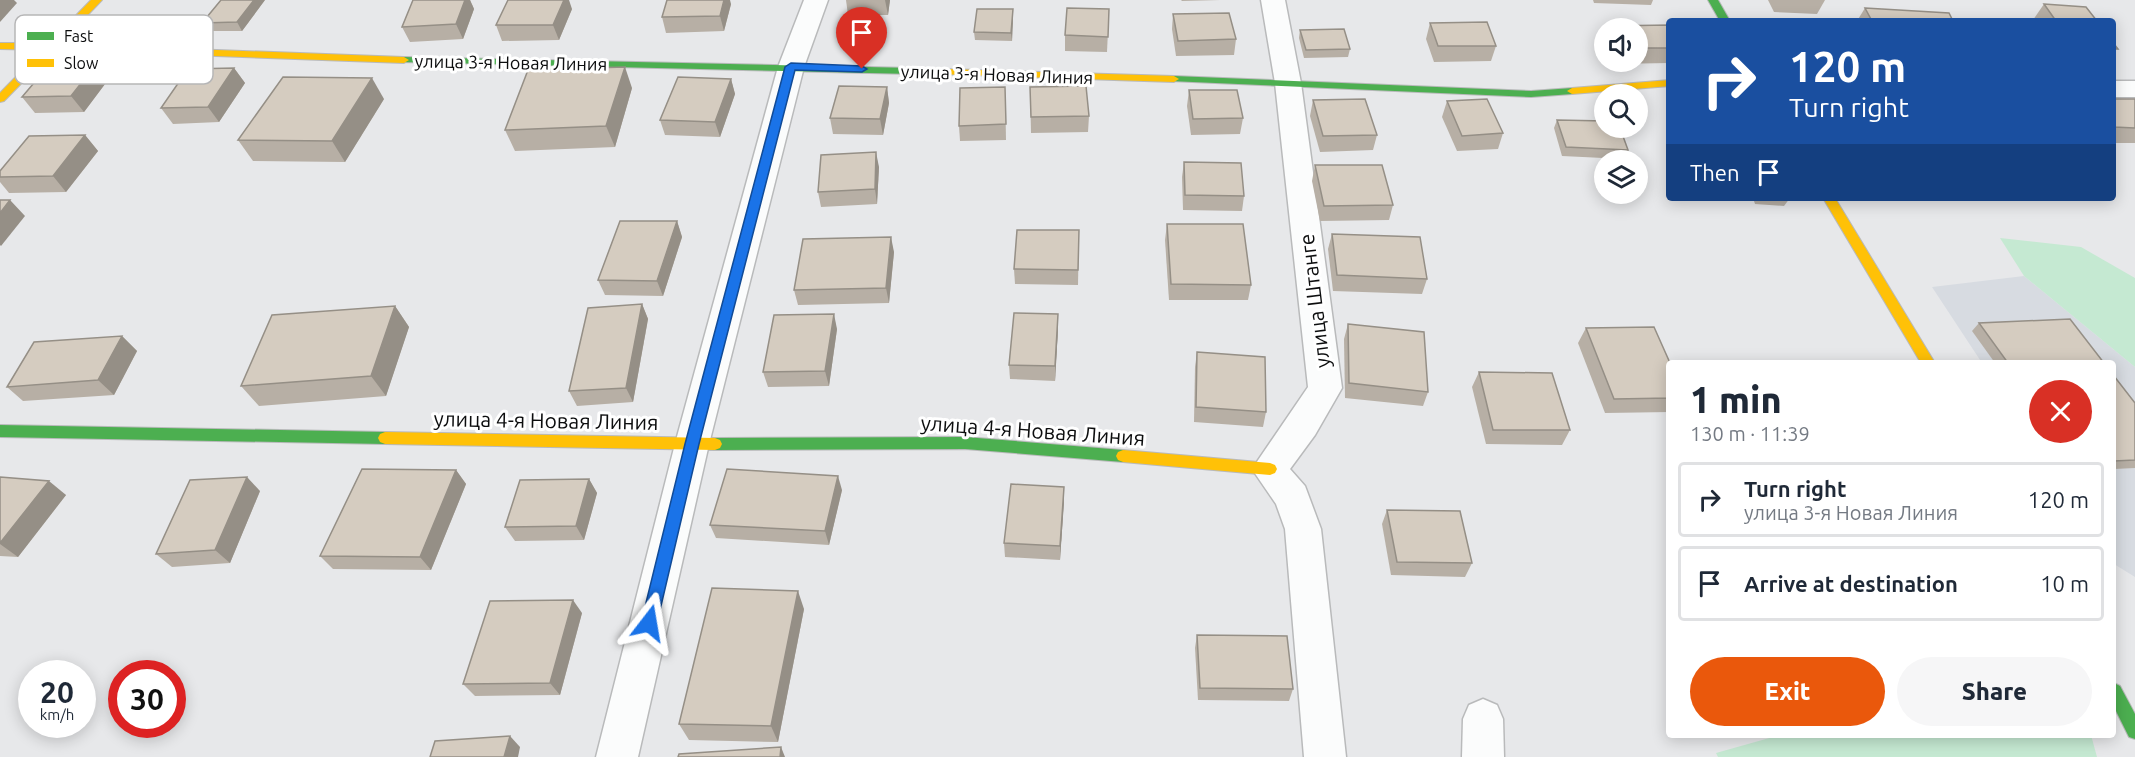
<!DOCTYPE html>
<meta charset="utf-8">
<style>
:root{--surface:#fff;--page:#f6f6f7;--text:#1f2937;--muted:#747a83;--line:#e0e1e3;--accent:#ea580c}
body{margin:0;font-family:Ubuntu,sans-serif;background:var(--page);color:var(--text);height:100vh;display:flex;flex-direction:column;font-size:22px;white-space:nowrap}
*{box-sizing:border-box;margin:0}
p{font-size:20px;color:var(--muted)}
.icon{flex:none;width:33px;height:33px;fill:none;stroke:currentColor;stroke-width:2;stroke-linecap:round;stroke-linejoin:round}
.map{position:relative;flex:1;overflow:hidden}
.details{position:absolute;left:1666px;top:360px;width:450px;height:378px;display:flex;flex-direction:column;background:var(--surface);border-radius:6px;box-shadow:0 3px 15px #0003}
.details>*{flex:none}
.guide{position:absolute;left:1666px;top:18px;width:450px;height:183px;border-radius:6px;box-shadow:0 3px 15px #0003;background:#1a4fa0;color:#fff;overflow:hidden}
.tools{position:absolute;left:1594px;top:18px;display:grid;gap:12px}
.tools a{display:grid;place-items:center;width:54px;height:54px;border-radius:50%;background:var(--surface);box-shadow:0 3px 15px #0003;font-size:30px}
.speed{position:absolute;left:18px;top:660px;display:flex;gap:12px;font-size:30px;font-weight:700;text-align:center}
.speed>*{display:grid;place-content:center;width:78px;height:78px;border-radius:50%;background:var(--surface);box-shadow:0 3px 15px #0003;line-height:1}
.speed small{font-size:15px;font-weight:400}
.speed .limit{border:9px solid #d22;background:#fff;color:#111}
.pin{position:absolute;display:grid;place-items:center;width:51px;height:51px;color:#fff;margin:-62px -26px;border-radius:50% 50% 50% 0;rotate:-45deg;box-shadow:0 0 6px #0007}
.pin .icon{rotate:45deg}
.me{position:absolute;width:66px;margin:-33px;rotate:14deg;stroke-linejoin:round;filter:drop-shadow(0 0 4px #0008)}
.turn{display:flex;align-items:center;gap:21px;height:126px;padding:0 24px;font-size:27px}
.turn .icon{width:78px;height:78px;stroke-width:2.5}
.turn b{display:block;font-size:42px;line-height:51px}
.then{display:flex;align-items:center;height:57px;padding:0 24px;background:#0003;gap:12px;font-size:22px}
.round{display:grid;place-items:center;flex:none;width:63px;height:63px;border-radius:32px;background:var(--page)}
.summary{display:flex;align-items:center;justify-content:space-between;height:102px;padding:0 24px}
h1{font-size:36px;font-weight:800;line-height:45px}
.action{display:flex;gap:12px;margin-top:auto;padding:12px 24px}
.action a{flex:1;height:69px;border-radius:36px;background:var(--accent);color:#fff;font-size:24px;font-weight:800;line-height:69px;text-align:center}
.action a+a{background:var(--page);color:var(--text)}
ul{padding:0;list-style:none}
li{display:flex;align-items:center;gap:18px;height:75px;margin:0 12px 9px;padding:0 12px;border:3px solid var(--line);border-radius:6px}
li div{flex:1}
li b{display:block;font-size:22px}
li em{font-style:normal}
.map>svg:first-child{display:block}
.built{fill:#d7dbe1}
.green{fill:#c5e9d2}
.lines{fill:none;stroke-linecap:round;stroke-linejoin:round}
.street-casing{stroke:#b9babb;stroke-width:3}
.fast-casing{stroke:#b9babb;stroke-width:2}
.slow-casing{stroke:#b9babb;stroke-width:2}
.street{fill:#fbfcfc;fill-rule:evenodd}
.fast{fill:#4caf50;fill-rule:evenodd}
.slow{fill:#ffc107;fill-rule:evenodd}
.wall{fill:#b7afa5}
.shaded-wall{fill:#958f86}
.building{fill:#d5ccc0;stroke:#958f86;stroke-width:1.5}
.route{fill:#1a73e8;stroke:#114b97;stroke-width:1.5}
.labels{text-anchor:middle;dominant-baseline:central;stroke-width:6;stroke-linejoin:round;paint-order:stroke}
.far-street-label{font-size:18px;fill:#0c0d0e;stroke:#fff}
.street-label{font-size:21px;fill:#0c0d0e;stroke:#fff}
.key{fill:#fff;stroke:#b6b6b7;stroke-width:1.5}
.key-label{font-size:16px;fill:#0c0d0e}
</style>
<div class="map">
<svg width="2135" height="757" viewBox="0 0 2135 757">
<rect width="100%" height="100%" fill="#e7e8ea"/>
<path class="built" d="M2024 276 2135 367V577L2114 564V363H1982L1932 287Z"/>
<g class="green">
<path d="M2000 238 2081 247 2135 278V367L2024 276Z"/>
<path d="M1780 735H2091L2097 757H1718L1716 753Z"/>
</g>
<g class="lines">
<defs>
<g id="street">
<path d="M804 0H828L804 67 709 444 638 757H596L675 444 778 67Z"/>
<path d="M1261 0H1285L1301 83 1342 388 1315 435 1290 469 1305 486 1321 529 1346 757H1304L1285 529 1276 504 1252 469 1308 387 1275 83Z"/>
<rect x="2114" y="81" width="21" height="16"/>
<path d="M1483 699 1497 705 1503 719 1504 757H1462L1463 719 1469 705Z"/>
</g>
<g id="fast">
<path d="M1708 0H1718L1730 21H1720Z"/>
<path d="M404 57 912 68 917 71 912 74 400 62 399 60Z"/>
<path d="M1174 76 1531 91 1572 88 1577 91 1572 94 1531 97 1170 81 1169 79Z"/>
<path d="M0 425 385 432 390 434 392 438 390 442 385 444 0 437Z"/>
<path d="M965 437 1123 450 1128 452 1130 456 1128 460 1123 462 965 449 715 450 710 448 708 444 710 440 715 438Z"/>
<path d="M2114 683 2120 686 2135 714V739L2129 737 2114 707Z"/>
</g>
<g id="slow">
<path d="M91 0H102L60 44 404 57 409 60 404 63 54 50 4 101 0 102V93L42 50 0 49V43H49Z"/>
<path d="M912 68 1174 76 1179 79 1174 82 908 73V69Z"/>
<path d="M1670 80V86L1572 94 1567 91 1572 88Z"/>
<path d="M1823 198H1835L1935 363H1921Z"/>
<path d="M385 432 715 438 720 440 722 444 720 448 715 450 385 444 380 442 378 438 380 434Z"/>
<path d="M1123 450 1270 463 1275 465 1277 469 1275 473 1270 475 1123 462 1118 460 1116 456 1118 452Z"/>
</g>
</defs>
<use href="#street" class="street-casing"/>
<use href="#fast" class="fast-casing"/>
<use href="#slow" class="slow-casing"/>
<use href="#street" class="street"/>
<use href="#fast" class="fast"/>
<use href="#slow" class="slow"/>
</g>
<g class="wall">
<path d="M265 0 242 31H208L202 23Z"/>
<path d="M413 0H470L474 9 463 39 410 42 402 27Z"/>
<path d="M846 0H890L888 15H848Z"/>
<path d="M1181 0H1220L1182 1Z"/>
<path d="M1593 0H1653L1651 5 1594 3Z"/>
<path d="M1768 0H1825L1817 14 1774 12Z"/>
<path d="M731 4 724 31 666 33 662 17Z"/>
<path d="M2044 4 2097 21H2034L2033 20Z"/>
<path d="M1865 8 1953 21H1857Z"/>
<path d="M572 9 559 40 502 41 496 25Z"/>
<path d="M1013 9 1012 41 975 40 974 32Z"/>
<path d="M1109 9 1107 52 1065 51V35Z"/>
<path d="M1173 14 1236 39 1234 55 1176 56 1172 29Z"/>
<path d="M1430 23 1496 46 1491 61 1434 62 1426 39Z"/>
<path d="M1670 25V63L1612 64 1611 62H1638V28H1606L1607 26Z"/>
<path d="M1300 30 1350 49 1348 57 1304 58 1299 38Z"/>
<path d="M1605 31V49L1601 41Z"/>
<path d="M93 68 105 84 84 112 35 113 22 97Z"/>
<path d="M234 68 245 83 219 122 173 124 161 108Z"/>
<path d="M731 79 735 94 720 137 665 135 660 120Z"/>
<path d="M887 87 889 103 883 135 833 134 830 118Z"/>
<path d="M1005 87 1006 140 960 141 959 126Z"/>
<path d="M1030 87 1089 116 1088 132 1031 133Z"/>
<path d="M632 88 615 147 515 151 505 130Z"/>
<path d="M1189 90 1243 118 1240 134 1191 135 1187 106Z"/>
<path d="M384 99 345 162 253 161 238 140Z"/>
<rect x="2114" y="99" width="21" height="44"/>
<path d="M1313 100 1377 135 1373 150 1320 152 1310 116Z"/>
<path d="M1447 101 1503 133 1498 149 1457 151 1442 117Z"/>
<path d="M1557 120 1628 150 1624 159 1562 156 1554 128Z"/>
<path d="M85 135 98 151 66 192 9 193 0 182V171Z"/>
<path d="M1184 162 1244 196 1242 211 1183 210 1182 177Z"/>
<path d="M1315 165 1393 205 1389 220 1320 221 1312 181Z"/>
<path d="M879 167 877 204 821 207 818 192Z"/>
<path d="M1753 198H1790L1784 206 1755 204Z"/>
<path d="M677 221 682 237 663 296 605 295 598 280Z"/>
<path d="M1167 224 1251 285 1248 300H1169L1165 240Z"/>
<path d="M1079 230 1078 285 1015 284 1014 269Z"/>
<path d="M1332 234 1427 279 1422 294 1333 291 1328 249Z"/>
<path d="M894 252 889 303 798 305 794 290Z"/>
<path d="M642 304 648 319 633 402 577 406 569 391Z"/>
<path d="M395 306 409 327 386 396 259 406 241 386Z"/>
<path d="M1058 314V329L1055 381 1010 379 1009 365Z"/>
<path d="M1979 323 2104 363H1995L1972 331Z"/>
<path d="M1348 324 1428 392 1423 406 1345 398 1344 339Z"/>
<path d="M1586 328 1670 363V412L1605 413 1578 343Z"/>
<path d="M837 329 829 386 768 387 763 372Z"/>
<path d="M122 336 137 351 114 395 23 401 7 387Z"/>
<path d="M1197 352 1266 412 1263 427 1194 422 1195 367Z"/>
<path d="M1479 372 1570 430 1562 445 1486 444 1472 387Z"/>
<path d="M2114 376 2135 403V468L2114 469Z"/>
<path d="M456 470 466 484 431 570 333 569 320 556Z"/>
<path d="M0 477 66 495 18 557 0 556Z"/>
<path d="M589 479 597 493 584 540 515 541 505 527Z"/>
<path d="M1064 487V501L1060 560 1005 557 1004 543Z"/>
<path d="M842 490 829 545 716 538 710 525Z"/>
<path d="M260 491 230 563 172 567 156 554Z"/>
<path d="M1387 510 1472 563 1465 577 1391 575 1382 524Z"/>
<path d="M804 609 778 742 689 740 679 724Z"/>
<path d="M582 613 560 695 475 696 463 684Z"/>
<path d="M1197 635 1293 689 1289 701 1198 700 1195 648Z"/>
</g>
<g class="shaded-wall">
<path d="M0 0H14L17 3 0 22Z"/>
<path d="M254 0H265L242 31 237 22Z"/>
<path d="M465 0H470L474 9 463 39 456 24Z"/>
<path d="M564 0H569L572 9 559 40 553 25Z"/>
<path d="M724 0H730L731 4 724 31 720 16Z"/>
<path d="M885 0H890L888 15Z"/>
<path d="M1013 9V18L1012 41 1011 33Z"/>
<path d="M625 67 632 88 615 147 606 126Z"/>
<path d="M93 68 105 84 84 112 71 96Z"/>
<path d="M234 68 245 83 219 122 208 107Z"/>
<path d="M372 78 384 99 345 162 332 141Z"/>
<path d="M731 79 735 94 720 137 715 122Z"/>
<path d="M887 87 889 103 883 135 880 119Z"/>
<path d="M85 135 98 151 66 192 53 176Z"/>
<path d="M876 152 879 167 877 204 875 189Z"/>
<path d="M10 200 25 216 1 246 0 245V213Z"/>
<path d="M677 221 682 237 663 296 657 281Z"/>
<path d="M891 237 894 252 889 303 886 288Z"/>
<path d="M642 304 648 319 633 402 626 388Z"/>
<path d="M395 306 409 327 386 396 371 376Z"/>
<path d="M834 314 837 329 829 386 825 371Z"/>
<path d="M1058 314V329L1055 381V366Z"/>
<path d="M122 336 137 351 114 395 98 380Z"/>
<path d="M456 470 466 484 431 570 420 557Z"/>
<path d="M838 476 842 490 829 545 825 531Z"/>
<path d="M247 477 260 491 230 563 215 550Z"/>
<path d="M589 479 597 493 584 540 576 526Z"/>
<path d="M49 481 66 495 18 557 0 544V543Z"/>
<path d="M1064 487V501L1060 560V546Z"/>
<path d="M798 591 804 609 778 742 771 726Z"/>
<path d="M573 600 582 613 560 695 550 683Z"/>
<path d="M510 736 520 747 518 757H504Z"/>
<path d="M781 747 785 757H780Z"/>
</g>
<g class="building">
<path d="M221 0H254L237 22 202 23Z"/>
<path d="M413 0H465L456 24 402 27Z"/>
<path d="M508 0H564L553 25H496Z"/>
<path d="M667 0H724L720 16 662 17Z"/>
<path d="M2044 4 2086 7 2097 21H2056Z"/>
<path d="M1067 8 1109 9 1108 37 1065 35Z"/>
<path d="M1865 8 1949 13 1953 21H1872Z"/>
<path d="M977 9H1013L1011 33 974 32Z"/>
<path d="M1229 13 1236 39 1178 41 1173 14Z"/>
<path d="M1971 20H2019L2020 21H1972Z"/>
<path d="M1487 22 1496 46H1438L1430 23Z"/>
<path d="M1670 25V48H1638V28H1609L1607 26Z"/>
<path d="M1344 29 1350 49 1306 50 1300 30Z"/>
<path d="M2114 44 2118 49H2114Z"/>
<path d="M625 67 606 126 505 130 528 70Z"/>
<path d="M93 68 71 96 22 97 45 70Z"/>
<path d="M234 68 208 107 161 108 188 69Z"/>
<path d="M283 77 372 78 332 141 238 140Z"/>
<path d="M678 77 731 79 715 122 660 120Z"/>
<path d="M839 86 887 87 880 119 830 118Z"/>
<path d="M1086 86 1089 116 1031 117 1030 87Z"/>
<path d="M1005 87 1006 124 959 126 960 88Z"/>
<path d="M1189 90H1237L1243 118 1193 119Z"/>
<path d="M1365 99 1377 135 1323 136 1313 100Z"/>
<path d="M1487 99 1503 133 1462 136 1447 101Z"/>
<path d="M2114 99H2135V128L2114 127Z"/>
<path d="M1557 120 1605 121V128H1620L1628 150 1566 147Z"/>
<path d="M85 135 53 176 0 177V171L29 136Z"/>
<path d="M876 152 875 189 818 192 821 155Z"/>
<path d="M1184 162 1241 163 1244 196 1185 195Z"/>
<path d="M1315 165H1382L1393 205 1324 206Z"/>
<path d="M0 200H10L0 213Z"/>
<path d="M620 221H677L657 281 598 280Z"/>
<path d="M1167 224H1243L1251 285 1171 284Z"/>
<path d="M1017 230H1079L1078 270 1014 269Z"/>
<path d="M1332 234 1420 237 1427 279 1337 275Z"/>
<path d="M891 237 886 288 794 290 803 239Z"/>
<path d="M642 304 626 388 569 391 588 308Z"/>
<path d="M395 306 371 376 241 386 272 315Z"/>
<path d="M1014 313 1058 314 1055 366 1009 365Z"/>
<path d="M834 314 825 371 763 372 774 315Z"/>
<path d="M2070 319 2104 363H2008L1979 323Z"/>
<path d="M1348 324 1424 332 1428 392 1349 383Z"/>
<path d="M1654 327 1670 363V398L1614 399 1586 328Z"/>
<path d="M122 336 98 380 7 387 34 342Z"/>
<path d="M1197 352 1265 357 1266 412 1196 407Z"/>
<path d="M1479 372 1552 373 1570 430H1493Z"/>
<path d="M2114 376 2135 403V460L2114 461Z"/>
<path d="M362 469 456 470 420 557 320 556Z"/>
<path d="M727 469 838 476 825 531 710 525Z"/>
<path d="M0 477 49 481 0 543Z"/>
<path d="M247 477 215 550 156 554 190 480Z"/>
<path d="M589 479 576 526 505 527 520 480Z"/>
<path d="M1011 484 1064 487 1060 546 1004 543Z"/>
<path d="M1387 510 1460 511 1472 563 1397 562Z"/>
<path d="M712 588 798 591 771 726 679 724Z"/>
<path d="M573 600 550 683 463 684 490 601Z"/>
<path d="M1197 635 1287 636 1293 689 1200 688Z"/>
<path d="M510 736 504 757H430L435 741Z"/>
<path d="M781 747 780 757H678L679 754Z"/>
</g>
<path class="route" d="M791 63 862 66 867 69 862 72 795 70 699 444 657 623 655 628 649 630 643 628 641 623 685 444 785 67Z"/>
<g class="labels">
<g class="far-street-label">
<text transform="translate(511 62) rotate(1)">улица 3-я Новая Линия</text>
<text transform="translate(997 74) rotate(2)">улица 3-я Новая Линия</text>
</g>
<g class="street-label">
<text transform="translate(1314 301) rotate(-97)">улица Штанге</text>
<text transform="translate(546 420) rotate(1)">улица 4-я Новая Линия</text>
<text transform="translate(1033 430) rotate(4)">улица 4-я Новая Линия</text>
</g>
</g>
<rect x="15" y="15" width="198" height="69" rx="9" class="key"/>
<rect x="27" y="32" width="27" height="8" fill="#4caf50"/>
<rect x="27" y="59" width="27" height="8" fill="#ffc107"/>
<g class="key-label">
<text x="64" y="42">Fast</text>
<text x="64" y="69">Slow</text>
</g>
</svg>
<div class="tools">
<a><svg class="icon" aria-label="sound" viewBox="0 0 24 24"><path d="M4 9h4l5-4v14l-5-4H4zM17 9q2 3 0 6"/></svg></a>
<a><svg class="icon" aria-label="search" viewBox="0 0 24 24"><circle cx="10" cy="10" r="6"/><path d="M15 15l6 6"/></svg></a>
<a><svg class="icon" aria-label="layers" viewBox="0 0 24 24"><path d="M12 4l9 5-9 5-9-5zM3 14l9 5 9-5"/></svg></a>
</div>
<div class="speed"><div>20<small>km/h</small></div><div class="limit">30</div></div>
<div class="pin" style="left:862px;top:69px;background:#d93025"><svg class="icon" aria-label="arrive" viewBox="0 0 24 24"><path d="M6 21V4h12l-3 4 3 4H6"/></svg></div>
<svg class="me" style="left:649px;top:623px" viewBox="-20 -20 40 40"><path d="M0-17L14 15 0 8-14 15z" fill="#1a73e8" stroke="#fff" stroke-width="4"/></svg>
<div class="guide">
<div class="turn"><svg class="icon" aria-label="right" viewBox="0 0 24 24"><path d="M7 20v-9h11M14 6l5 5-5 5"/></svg><div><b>120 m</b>Turn right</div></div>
<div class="then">Then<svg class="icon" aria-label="arrive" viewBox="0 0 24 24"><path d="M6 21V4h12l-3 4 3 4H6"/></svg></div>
</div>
<section class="details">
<div class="summary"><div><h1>1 min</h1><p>130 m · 11:39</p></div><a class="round" style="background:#d93025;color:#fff"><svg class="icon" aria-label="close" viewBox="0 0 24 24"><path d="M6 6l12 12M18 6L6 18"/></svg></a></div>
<ul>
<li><svg class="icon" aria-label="right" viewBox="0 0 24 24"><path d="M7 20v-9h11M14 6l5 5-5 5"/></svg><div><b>Turn right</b><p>улица 3-я Новая Линия</p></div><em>120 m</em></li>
<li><svg class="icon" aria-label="arrive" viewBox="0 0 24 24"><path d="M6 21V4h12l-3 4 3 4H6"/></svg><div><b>Arrive at destination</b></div><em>10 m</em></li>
</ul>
<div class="action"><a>Exit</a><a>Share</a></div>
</section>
</div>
